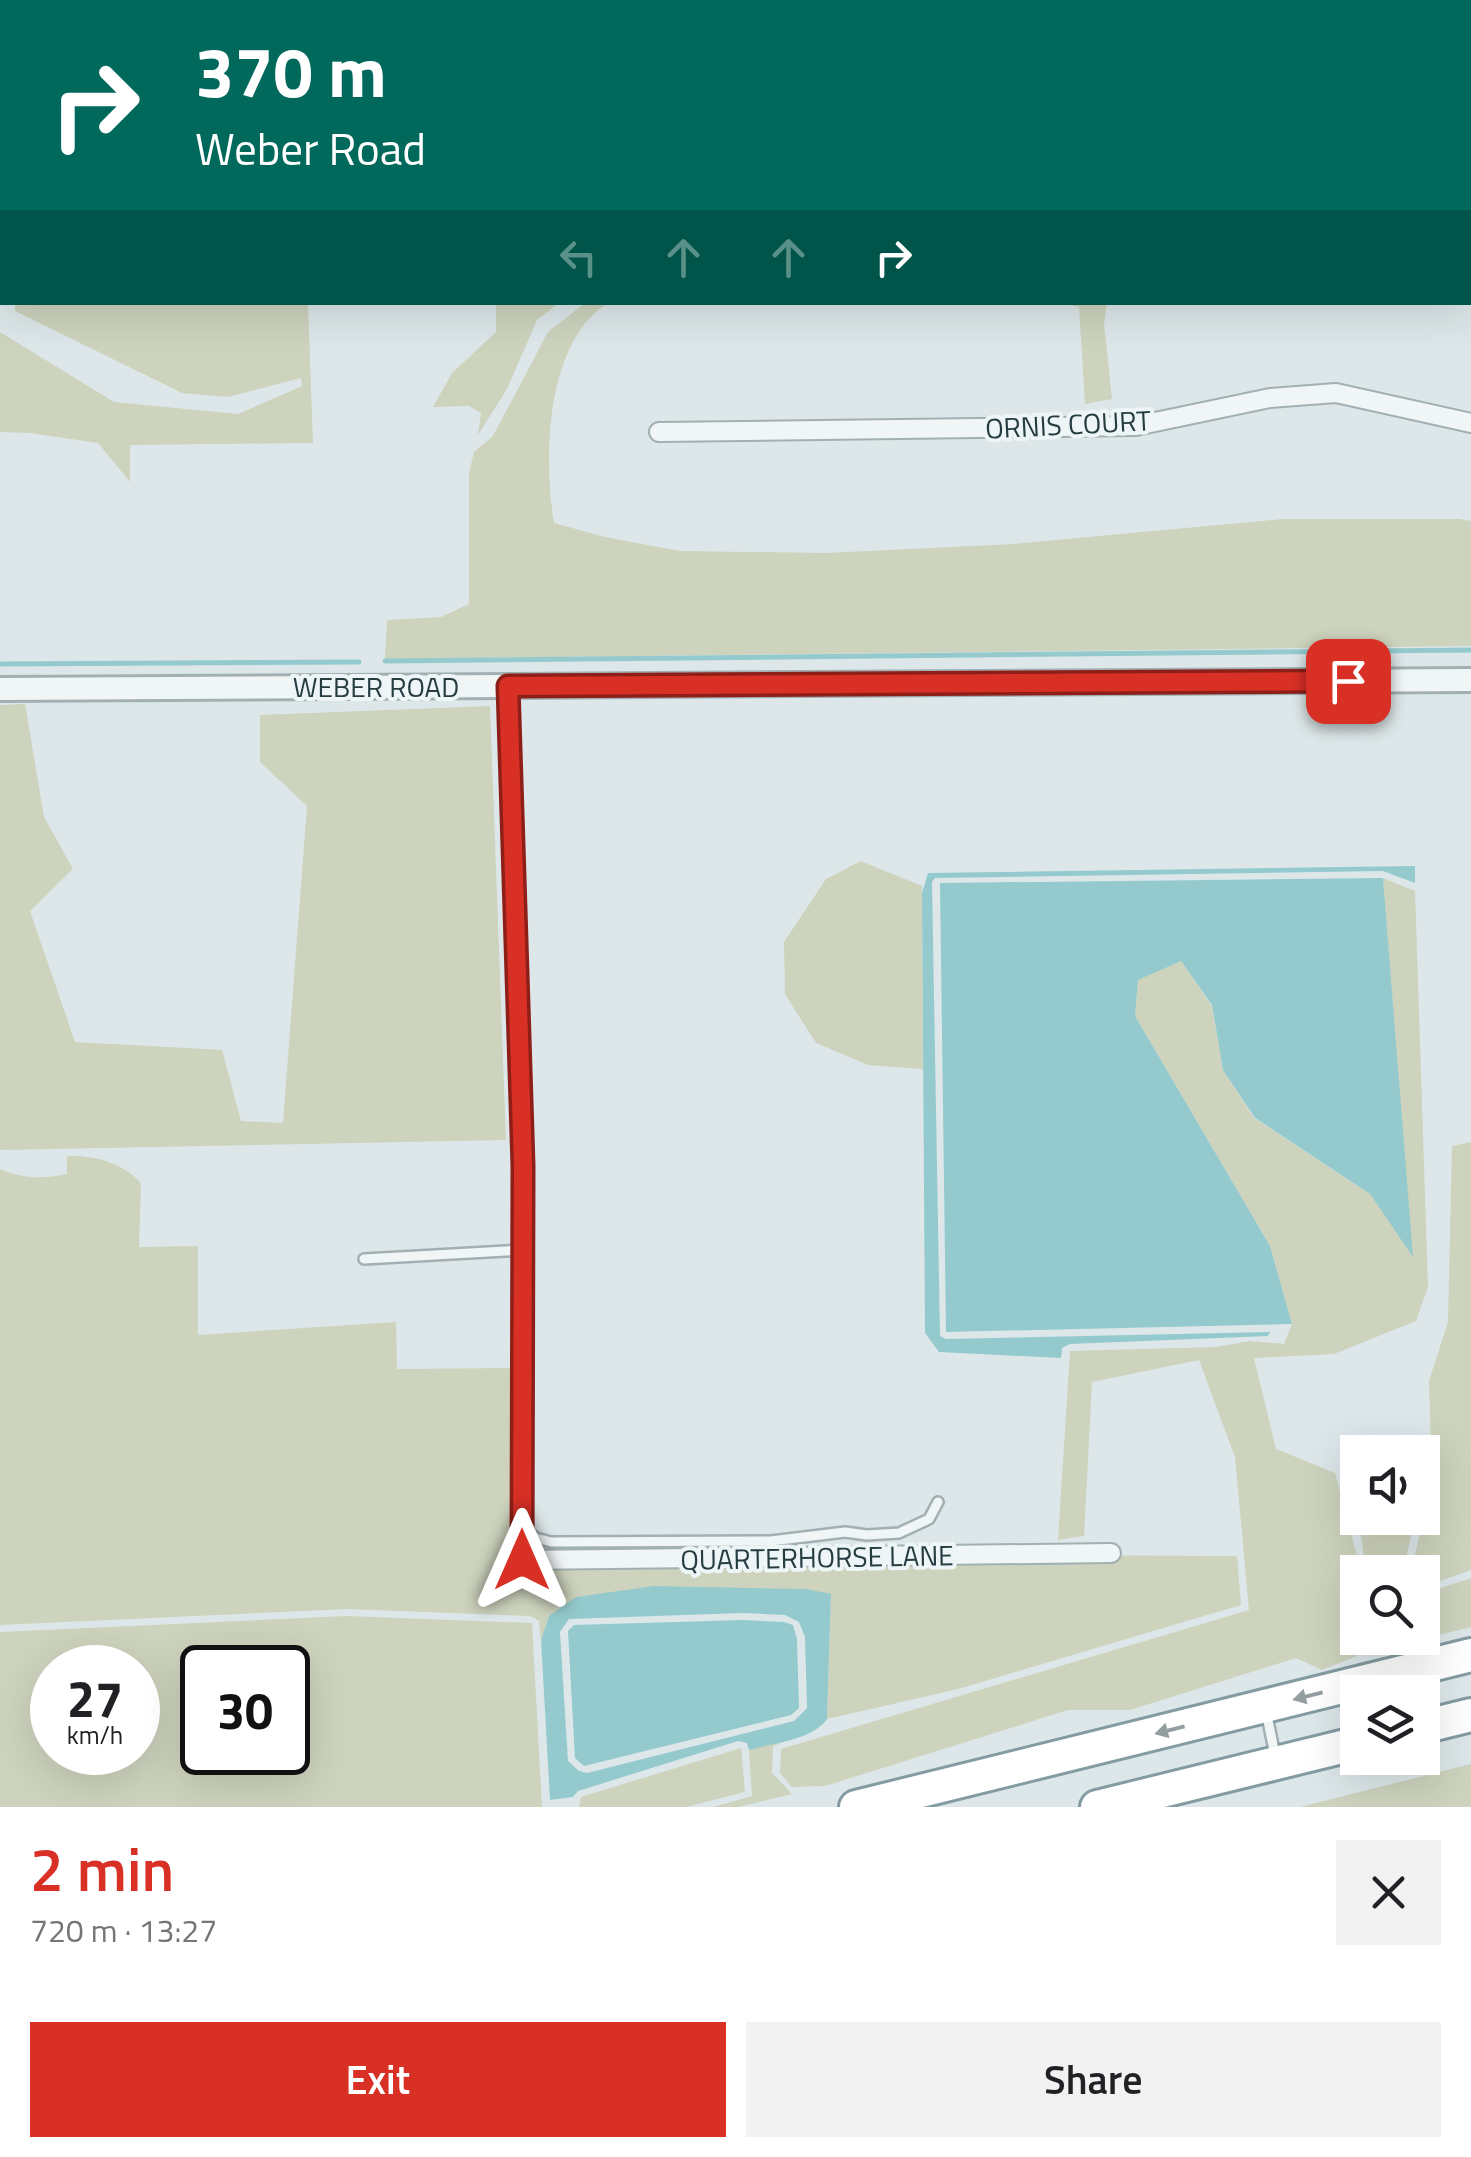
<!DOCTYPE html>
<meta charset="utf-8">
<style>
:root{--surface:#fff;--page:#f2f2f2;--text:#202124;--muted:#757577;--accent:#d93025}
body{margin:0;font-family:"Titillium Web",sans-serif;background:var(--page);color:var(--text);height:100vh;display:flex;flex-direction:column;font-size:38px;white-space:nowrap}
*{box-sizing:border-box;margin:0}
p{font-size:32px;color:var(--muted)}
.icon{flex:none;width:55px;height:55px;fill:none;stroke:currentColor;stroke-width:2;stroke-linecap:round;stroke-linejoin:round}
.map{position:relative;height:1807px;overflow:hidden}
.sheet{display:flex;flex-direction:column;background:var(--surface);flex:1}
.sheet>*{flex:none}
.banner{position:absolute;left:0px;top:0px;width:1472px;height:305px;box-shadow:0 10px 40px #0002;background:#00695c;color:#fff;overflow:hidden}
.controls{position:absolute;left:1340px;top:1435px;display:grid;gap:20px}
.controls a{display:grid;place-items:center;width:100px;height:100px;border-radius:0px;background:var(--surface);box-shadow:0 10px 40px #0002;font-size:50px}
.speed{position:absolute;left:30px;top:1645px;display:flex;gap:20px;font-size:50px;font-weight:700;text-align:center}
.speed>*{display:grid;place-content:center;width:130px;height:130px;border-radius:50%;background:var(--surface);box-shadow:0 10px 40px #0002;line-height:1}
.speed small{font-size:25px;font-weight:400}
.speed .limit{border:5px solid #111;border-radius:15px;background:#fff;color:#111}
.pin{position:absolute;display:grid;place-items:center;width:85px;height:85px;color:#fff;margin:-42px;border-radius:20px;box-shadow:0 5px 15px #0006}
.me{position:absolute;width:110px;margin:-55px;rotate:0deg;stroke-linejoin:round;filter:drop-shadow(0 0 8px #0008)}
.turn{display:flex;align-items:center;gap:35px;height:210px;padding:0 30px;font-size:45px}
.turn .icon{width:130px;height:130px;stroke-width:2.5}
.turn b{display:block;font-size:70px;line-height:85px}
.lanes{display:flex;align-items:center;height:95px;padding:0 30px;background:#0003;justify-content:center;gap:50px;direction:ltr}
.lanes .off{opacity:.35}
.round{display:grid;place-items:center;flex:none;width:105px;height:105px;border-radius:0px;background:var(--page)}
.summary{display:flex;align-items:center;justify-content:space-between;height:170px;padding:0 30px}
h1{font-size:60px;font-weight:600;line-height:75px;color:var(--accent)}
.action{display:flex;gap:20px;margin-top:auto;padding:20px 30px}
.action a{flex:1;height:115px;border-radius:0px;background:var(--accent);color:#fff;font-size:40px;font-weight:600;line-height:115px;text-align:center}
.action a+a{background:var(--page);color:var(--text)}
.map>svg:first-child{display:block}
.green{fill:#cdd3bd;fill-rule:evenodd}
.water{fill:#94cacd;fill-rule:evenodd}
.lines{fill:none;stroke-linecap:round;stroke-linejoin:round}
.stream{stroke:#94cacd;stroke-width:5}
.service-casing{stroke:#a2b0b3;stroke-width:14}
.minor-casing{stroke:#a2b0b3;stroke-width:22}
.tertiary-casing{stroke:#a2b0b3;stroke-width:28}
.motorway-casing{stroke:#839ca1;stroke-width:38}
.service{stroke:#f0f5f6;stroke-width:9}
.minor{stroke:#f0f5f6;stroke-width:18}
.tertiary{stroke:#f0f5f6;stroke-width:22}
.motorway{stroke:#fff;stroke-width:32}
.oneway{fill:#929ea0}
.route-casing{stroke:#8d1f18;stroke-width:25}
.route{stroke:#d93025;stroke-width:18}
.labels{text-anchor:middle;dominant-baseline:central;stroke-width:8;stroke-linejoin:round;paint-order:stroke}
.street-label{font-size:28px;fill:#253c41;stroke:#edf5f6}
</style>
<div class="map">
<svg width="1471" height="1807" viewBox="0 0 1471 1807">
<rect width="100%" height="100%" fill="#dde7e9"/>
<g class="green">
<path d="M398 0H1387L1386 2Z"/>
<path d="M15 303H308L313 443 130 445V482L98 443 30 433 0 432V332L114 402 238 414 302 386 301 378 228 397 182 393 15 311Z"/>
<path d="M496 303H559L537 320 507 389 478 435 481 413 469 406 433 407 452 373 496 332Z"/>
<path d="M585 303H608C546 341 543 458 554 523L605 537 680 551 826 553 1014 544 1283 519H1460L1471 521V646L385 659 387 620 441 617 469 604V473L474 452 493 436 548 332Z"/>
<path d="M1063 303H1107L1104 323 1112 399 1085 404 1079 307Z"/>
<path d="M25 704 44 817 73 869 30 911 75 1042 222 1050 241 1121 283 1123 307 806 260 762V715L490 706 506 1140 0 1150V705Z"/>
<path d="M861 861 922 886 923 1069 868 1065 816 1043 785 994 784 942 826 879Z"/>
<path d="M1383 878 1415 891 1428 1287 1416 1321 1334 1354 1254 1358 1276 1449 1335 1473 1360 1567 1352 1607 1357 1609 1358 1638H1389L1357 1656 1322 1670 1296 1658 1130 1710H1068L825 1786 792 1787 780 1773 781 1749 1249 1610 1235 1457 1199 1360 1092 1382 1084 1536 1058 1540 1070 1351 1216 1347 1250 1341 1284 1344 1292 1324 1270 1246 1135 1016 1138 979 1181 961 1212 1006 1223 1070 1254 1118 1370 1194 1412 1254Z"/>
<path d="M1471 1142V1570L1423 1587 1422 1572H1411L1432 1479 1429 1381 1448 1322 1452 1146Z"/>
<path d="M67 1156C97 1156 119 1161 141 1183L139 1247 198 1246V1335L396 1322 397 1369 518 1368 526 1547 833 1554 1237 1556 1241 1605 958 1689 827 1719 831 1594 549 1616 541 1640 539 1621 530 1616 347 1609 0 1625V1169C23 1179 42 1179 67 1174Z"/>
<path d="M1342 1469 1357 1473 1358 1518H1415L1403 1572H1366L1360 1529Z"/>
<path d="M1471 1578V1627L1385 1648 1404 1638H1422L1423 1594Z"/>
<path d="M346 1616 532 1623 542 1807H0V1632ZM52 1668H138V1752H52ZM202 1668H288V1752H202Z"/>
<path d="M784 1740 773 1747 772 1773 792 1794 738 1807H713L752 1796 749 1750Z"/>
<path d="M741 1748 745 1792 686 1807H579L581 1797Z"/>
<path d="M1471 1764V1807H1300Z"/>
</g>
<g class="water">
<path d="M1415 866V883L1383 871 935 878 932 882 940 1336 946 1339 1270 1332 1268 1336 1070 1344 1062 1348 1061 1358 939 1352 925 1333 922 893 928 873Z"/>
<path d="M1383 878 1413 1257 1370 1194 1255 1118 1223 1070 1212 1005 1181 961 1138 980 1135 1016 1270 1246 1292 1324 946 1332 940 883Z"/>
<path d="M654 1586 806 1589 831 1594 827 1719C812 1740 774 1743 749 1750L747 1743 738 1741 578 1791 573 1797 550 1800 541 1640 549 1616 576 1597ZM743 1613 785 1615 799 1622 805 1637 807 1708 794 1721 587 1773 579 1771 568 1761 560 1632 569 1619Z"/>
<path d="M744 1620 784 1622 793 1625 797 1639 799 1708 791 1715 584 1766 575 1758 568 1631 574 1625Z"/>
</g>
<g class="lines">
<g class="stream">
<path d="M385 661 1471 650"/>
<path d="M0 664 359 662"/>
</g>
<defs>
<g id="service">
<path d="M364 1259 523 1250"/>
<path d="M525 1529 536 1538 551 1542 771 1541 845 1532 867 1535 899 1533 929 1519 938 1502"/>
<path d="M1266 1711 1275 1755"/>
</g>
<g id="minor">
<path d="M659 432 1136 426 1270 398 1336 393 1471 423"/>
<path d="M508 686 523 1166V1560L1111 1553"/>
</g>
<path id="tertiary" d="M0 689 1471 680"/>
<g id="motorway">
<path d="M1422 1727 1471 1715"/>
<path d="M856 1807 1471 1655"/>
<path d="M1097 1807 1358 1743"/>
</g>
</defs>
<use href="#service" class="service-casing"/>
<use href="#minor" class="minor-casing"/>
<use href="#tertiary" class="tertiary-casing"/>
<use href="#motorway" class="motorway-casing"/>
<use href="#service" class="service"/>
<use href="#minor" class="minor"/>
<use href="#tertiary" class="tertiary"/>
<use href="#motorway" class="motorway"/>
</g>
<defs><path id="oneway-solid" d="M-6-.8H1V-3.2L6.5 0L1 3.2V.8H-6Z" transform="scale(2.5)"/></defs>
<g class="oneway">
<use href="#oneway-solid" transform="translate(1308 1696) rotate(166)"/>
<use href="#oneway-solid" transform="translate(1170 1730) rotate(166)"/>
</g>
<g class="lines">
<defs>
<path id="route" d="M522 1560 523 1166 508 686 1348 681"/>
</defs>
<use href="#route" class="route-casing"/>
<use href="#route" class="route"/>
</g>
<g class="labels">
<g class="street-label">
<text transform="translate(1068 424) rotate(-3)">ORNIS COURT</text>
<text x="376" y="686">WEBER ROAD</text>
<text transform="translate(817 1557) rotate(-1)">QUARTERHORSE LANE</text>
</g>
</g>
</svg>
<div class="controls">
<a><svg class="icon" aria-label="sound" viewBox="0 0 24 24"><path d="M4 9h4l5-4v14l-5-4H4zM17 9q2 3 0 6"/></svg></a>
<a><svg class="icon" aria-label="search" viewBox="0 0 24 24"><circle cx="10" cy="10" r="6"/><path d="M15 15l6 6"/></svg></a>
<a><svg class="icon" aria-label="layers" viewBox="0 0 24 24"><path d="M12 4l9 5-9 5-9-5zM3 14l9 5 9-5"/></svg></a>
</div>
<div class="speed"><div>27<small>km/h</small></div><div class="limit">30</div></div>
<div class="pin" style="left:1348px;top:681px;background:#d93025"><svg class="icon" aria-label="arrive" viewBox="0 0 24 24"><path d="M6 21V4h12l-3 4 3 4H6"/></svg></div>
<svg class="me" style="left:522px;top:1560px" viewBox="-20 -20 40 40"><path d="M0-17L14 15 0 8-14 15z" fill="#d93025" stroke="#fff" stroke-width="4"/></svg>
<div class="banner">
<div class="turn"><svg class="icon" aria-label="right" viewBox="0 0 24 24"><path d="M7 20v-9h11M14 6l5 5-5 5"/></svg><div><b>370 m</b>Weber Road</div></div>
<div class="lanes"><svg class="icon off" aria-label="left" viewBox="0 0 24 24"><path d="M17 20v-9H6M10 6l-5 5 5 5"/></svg><svg class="icon off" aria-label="ahead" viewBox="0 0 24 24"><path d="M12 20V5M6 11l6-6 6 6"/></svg><svg class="icon off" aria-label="ahead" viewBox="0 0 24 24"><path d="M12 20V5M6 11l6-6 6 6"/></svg><svg class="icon" aria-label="right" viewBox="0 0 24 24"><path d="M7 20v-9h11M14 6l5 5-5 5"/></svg></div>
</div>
</div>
<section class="sheet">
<div class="summary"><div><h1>2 min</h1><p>720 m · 13:27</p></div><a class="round"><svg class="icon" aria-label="close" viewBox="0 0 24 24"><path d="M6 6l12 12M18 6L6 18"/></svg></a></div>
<div class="action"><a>Exit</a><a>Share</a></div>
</section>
